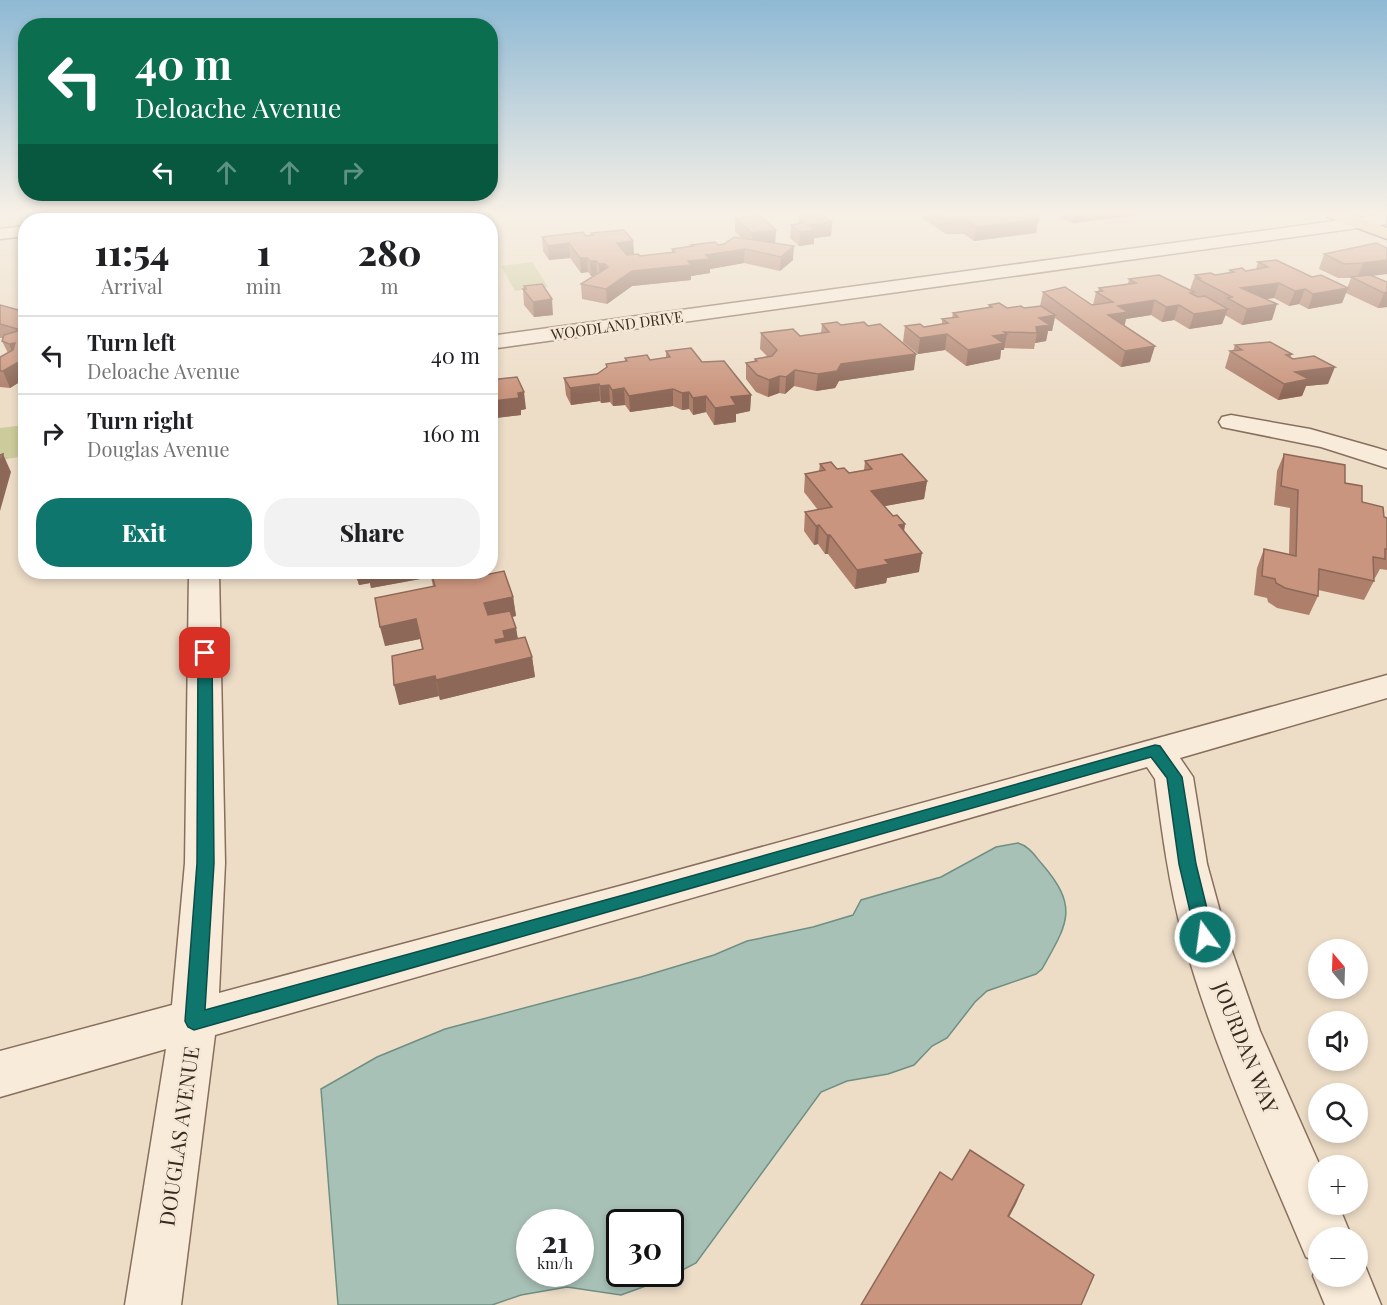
<!DOCTYPE html>
<meta charset="utf-8">
<style>
:root{--surface:#fff;--page:#f2f2f2;--text:#202124;--muted:#757577;--line:#e0e0e0;--accent:#0f766e}
body{margin:0;font-family:"Playfair Display",serif;background:var(--page);color:var(--text);height:100vh;display:flex;flex-direction:column;font-size:22px;white-space:nowrap}
*{box-sizing:border-box;margin:0}
p{font-size:20px;color:var(--muted)}
.icon{flex:none;width:33px;height:33px;fill:none;stroke:currentColor;stroke-width:2;stroke-linecap:round;stroke-linejoin:round}
.map{position:relative;flex:1;overflow:hidden}
.side{position:absolute;left:18px;top:213px;width:480px;height:366px;display:flex;flex-direction:column;background:var(--surface);border-radius:24px;box-shadow:0 3px 9px #0003}
.side>*{flex:none}
.guide{position:absolute;left:18px;top:18px;width:480px;height:183px;border-radius:24px;box-shadow:0 3px 9px #0003;background:#0b6e4f;color:#fff;overflow:hidden}
.needle{width:39px;rotate:341deg}
.buttons{position:absolute;left:1308px;top:939px;display:grid;gap:12px}
.buttons a{display:grid;place-items:center;width:60px;height:60px;border-radius:50%;background:var(--surface);box-shadow:0 3px 9px #0003;font-size:30px}
.speed{position:absolute;left:516px;top:1209px;display:flex;gap:12px;font-size:30px;font-weight:700;text-align:center}
.speed>*{display:grid;place-content:center;width:78px;height:78px;border-radius:50%;background:var(--surface);box-shadow:0 3px 9px #0003;line-height:1}
.speed small{font-size:15px;font-weight:400}
.speed .limit{border:3px solid #111;border-radius:9px;background:#fff;color:#111}
.pin{position:absolute;display:grid;place-items:center;width:51px;height:51px;color:#fff;margin:-26px;border-radius:12px;box-shadow:0 3px 9px #0006}
.me{position:absolute;width:66px;margin:-33px;rotate:346deg;stroke-linejoin:round;filter:drop-shadow(0 0 4px #0008)}
.turn{display:flex;align-items:center;gap:21px;height:126px;padding:0 18px;font-size:27px}
.turn .icon{width:78px;height:78px;stroke-width:2.5}
.turn b{display:block;font-size:42px;line-height:51px}
.lanes{display:flex;align-items:center;height:57px;padding:0 18px;background:#0003;justify-content:center;gap:30px;direction:ltr}
.lanes .off{opacity:.35}
.eta{display:flex;justify-content:space-evenly;align-items:center;height:102px;text-align:center}
.eta b{font-size:36px;font-weight:800;line-height:42px}
.primary-button{display:flex;gap:12px;margin-top:auto;padding:12px 18px}
.primary-button a{flex:1;height:69px;border-radius:24px;background:var(--accent);color:#fff;font-size:24px;font-weight:800;line-height:69px;text-align:center}
.primary-button a+a{background:var(--page);color:var(--text)}
ul{padding:0;list-style:none}
li{display:flex;align-items:center;gap:18px;height:78px;padding:0 18px;border-top:2px solid var(--line)}
li div{flex:1}
li b{display:block;font-size:22px}
li em{font-style:normal}
.map>svg:first-child{display:block}
.green{fill:#cbcb9b}
.water{fill:#a8c1b7;stroke:#6f8f83;stroke-width:1.5;fill-rule:evenodd}
.lines{fill:none;stroke-linecap:round;stroke-linejoin:round}
.minor-casing{stroke:#886f5d;stroke-width:3}
.major-casing{stroke:#563e31;stroke-width:3}
.minor{fill:#f8ebda;fill-rule:evenodd}
.major{fill:#efcda0;fill-rule:evenodd}
.wall{fill:#ae806c}
.shaded-wall{fill:#8d6858}
.building{fill:#ca957e;stroke:#8d6858;stroke-width:1.5}
.route{fill:#0f766e;stroke:#0a4d48;stroke-width:1.5}
.labels{text-anchor:middle;dominant-baseline:central;stroke-width:5;stroke-linejoin:round;paint-order:stroke}
.far-street-label{font-size:15px;fill:#392920;stroke:#f5e8d6}
.near-street-label{font-size:21px;fill:#392920;stroke:#f5e8d6}
</style>
<div class="map">
<svg width="1387" height="1305" viewBox="0 0 1387 1305">
<rect width="100%" height="100%" fill="#edddc7"/>
<g class="green">
<path d="M532 262 548 287 515 291 501 266Z"/>
<path d="M25 425V456L0 460V428Z"/>
</g>
<path class="water" d="M1018 843C1029 846 1035 856 1042 864 1080 908 1067 924 1042 969L1036 974 987 991 975 1002 947 1038 932 1046 914 1065 888 1074 847 1081 821 1092 696 1263 665 1279 621 1295 567 1287 521 1295 492 1305H338L321 1089 377 1057 445 1029 641 977 714 955 747 941 813 927 853 915 861 900 941 877 996 847ZM530 1222H580V1274H530ZM670 1222V1274H620V1222Z"/>
<g class="lines">
<defs>
<g id="minor">
<path d="M154 213H217L214 217C186 223 150 223 122 220L125 216Z"/>
<path d="M1386 214V224L490 349V336Z"/>
<path d="M26 226V236L0 239V229Z"/>
<path d="M1231 415 1310 429 1377 448 1387 451V468L1321 447 1222 427 1219 422 1222 417Z"/>
<path d="M189 572H219L225 863 219 993 631 883 1387 675V698L1180 758 1193 777 1207 864 1227 937 1260 1031 1320 1166H1318V1204H1338L1352 1238H1318V1262L1306 1257C1262 1152 1213 1047 1183 937 1169 885 1162 832 1155 779L1147 767 215 1035 181 1305H125L166 1049 0 1097V1051L172 1005 185 863Z"/>
<path d="M1358 1255 1361 1256 1381 1305H1325L1313 1276 1318 1263V1276H1358Z"/>
</g>
<path id="major" d="M1325 213H1349L1387 228V239L1328 217Z"/>
</defs>
<use href="#minor" class="minor-casing"/>
<use href="#major" class="major-casing"/>
<use href="#minor" class="minor"/>
<use href="#major" class="major"/>
</g>
<g class="wall">
<path d="M923 213H1038L1036 233 974 241 964 234H946L922 218Z"/>
<path d="M1053 213H1155L1072 223Z"/>
<path d="M798 216 832 222 831 236 814 238V244L799 246 790 238 791 225 798 224Z"/>
<path d="M735 218 776 230 775 243 793 260 780 271 744 263 710 269V273L691 276V280L632 286 607 304 582 299 581 284 595 275 591 276 588 272 581 273 570 258 549 260 543 251 542 237 586 236H591V233L633 241 634 254 640 256 672 252V249L691 247V245L724 244 742 238 735 232Z"/>
<path d="M1376 243 1372 276 1387 282V307L1378 308 1346 293 1342 303 1308 309 1299 304 1289 306 1274 298 1265 299 1272 320 1242 325 1225 315 1222 324 1189 329 1174 320 1162 322 1151 315 1126 319 1124 326 1150 362 1121 367 1055 318 1052 331H1048L1046 341 1035 343 1034 349 1004 348V350H1001L1000 359 966 366 945 350 918 354 903 342 905 326 924 327 942 324V319L952 318 953 313 988 308 989 305 1007 308H1024L1040 306 1043 292 1092 305H1093L1096 292H1098L1099 288 1128 284 1129 279 1192 292 1190 290 1195 275H1215L1229 273 1230 270 1246 271 1256 269 1258 262 1312 277 1347 288 1351 278H1338L1319 269 1324 254Z"/>
<path d="M524 286 553 315 534 317 524 305 523 289H525Z"/>
<path d="M0 305 26 312V378L10 388 0 387V357L8 353 2 341 3 338H0Z"/>
<path d="M822 324 841 325 914 370 839 381 835 388 816 391 794 386 785 394 779 393 768 397 756 392 746 379V363L754 362 755 359 768 357 760 349 761 333 800 336 821 333Z"/>
<path d="M1235 345 1292 354 1290 358 1328 384 1306 386 1302 396 1278 400 1225 368 1230 351H1233Z"/>
<path d="M666 351 702 362 751 395 750 411 736 414V422L714 425 706 412 693 415 689 409 682 410 673 406 630 412 625 405 613 406 610 402 601 403 600 401 571 405 566 395 564 378 597 374 606 368V364L625 361V358L650 360 666 358Z"/>
<path d="M490 380 526 409 521 410V415L496 418 491 412H490Z"/>
<path d="M1284 454 1345 483 1362 502 1384 517 1387 518V570L1380 569 1375 578H1374V581L1364 600 1318 590V596L1309 615 1277 608 1268 602 1267 598 1254 595 1257 568 1264 549 1289 555 1290 508 1274 505 1277 471Z"/>
<path d="M865 461 927 481 924 499 884 506 893 516 905 524 904 531 919 572 887 578 886 583 855 589 828 554H825L818 544 814 545 804 531 805 512 818 510 804 492 805 474 819 471 820 464 849 473 864 470Z"/>
<path d="M355 572H484L485 575 513 597 516 616 512 617 516 628 518 639 532 657 535 677 440 700 439 696 399 705 422 649 420 639 385 646 433 586 431 577 371 588 370 583 359 585Z"/>
</g>
<g class="shaded-wall">
<path d="M346 213H366L368 220H333L332 214Z"/>
<path d="M1028 213H1038L1036 219H1039L1036 233 974 241 976 227Z"/>
<path d="M1075 213H1155L1072 223Z"/>
<path d="M1183 213H1196L1182 215Z"/>
<path d="M367 214H373L375 220H368Z"/>
<path d="M472 214 473 220H393V219Z"/>
<path d="M832 222 831 236 814 238V244L799 246 800 232 808 225Z"/>
<path d="M776 230 775 244 752 247V233Z"/>
<path d="M633 241 634 255 618 257 617 243Z"/>
<path d="M569 243 570 258 549 260 548 246Z"/>
<path d="M794 246 793 260 780 271 781 257Z"/>
<path d="M745 249 744 263 710 269V273L691 276V280L632 286 607 304 606 289 632 271 688 261 706 255Z"/>
<path d="M580 258H587L588 272 581 273Z"/>
<path d="M1387 260V274L1357 278 1363 263Z"/>
<path d="M590 261H596L597 275 591 276Z"/>
<path d="M599 264H605L606 278 600 279Z"/>
<path d="M1279 283 1274 298 1236 303 1241 288Z"/>
<path d="M1348 288 1342 303 1308 309 1313 294Z"/>
<path d="M1305 289 1299 304 1289 306 1295 291Z"/>
<path d="M1387 292V307L1378 308 1384 293Z"/>
<path d="M552 299 553 315 534 317 533 302Z"/>
<path d="M1155 300 1151 315 1126 319 1124 328 1108 315 1118 306Z"/>
<path d="M1277 304 1272 320 1242 325 1247 309Z"/>
<path d="M1179 305 1174 320 1162 322 1166 307Z"/>
<path d="M1228 309 1222 324 1189 329 1194 314Z"/>
<path d="M1055 315 1052 331H1048L1046 341 1035 343 1037 333H1035L1039 318Z"/>
<path d="M947 334 945 350 918 354 920 338Z"/>
<path d="M1007 334 1004 350H1001L1000 359 966 366 968 350 993 336Z"/>
<path d="M15 343 26 358V378L10 388 3 371 16 360 9 344Z"/>
<path d="M1155 346 1150 362 1121 367 1125 351Z"/>
<path d="M916 354 914 370 839 381 835 388 816 391 818 374 841 364Z"/>
<path d="M1335 367 1328 384 1306 386 1302 396 1278 400 1284 384 1295 372Z"/>
<path d="M795 370 794 386 785 394 786 377Z"/>
<path d="M780 376 779 393 768 397 769 380Z"/>
<path d="M599 384 600 401 571 405 570 388Z"/>
<path d="M609 385 610 402 601 403 600 386Z"/>
<path d="M624 388 625 405 613 406 612 390Z"/>
<path d="M673 389V406L630 412 629 396Z"/>
<path d="M524 392 526 409 521 410V415L496 418 493 401 518 393Z"/>
<path d="M689 392V409L682 410V393Z"/>
<path d="M751 395 750 411 736 414V422L714 425 715 408 731 397Z"/>
<path d="M706 396V412L693 415V398Z"/>
<path d="M3 454 11 472 0 511V464Z"/>
<path d="M927 481 924 499 869 509 871 491Z"/>
<path d="M905 524 902 543 899 525Z"/>
<path d="M819 525 818 544 814 545 816 526Z"/>
<path d="M827 535H830L828 554H825Z"/>
<path d="M922 553 919 572 887 578 886 583 855 589 857 570 885 560Z"/>
<path d="M355 572H430L431 577 371 588 370 583 359 585Z"/>
<path d="M513 597 516 616 487 622 484 603Z"/>
<path d="M416 619 420 639 385 646 380 627Z"/>
<path d="M516 628 519 648 498 660 495 640 503 631Z"/>
<path d="M532 657 535 677 440 700 436 680Z"/>
<path d="M435 676 439 696 399 705 394 685Z"/>
<path d="M1024 1185 1016 1204 1000 1234 1008 1216Z"/>
</g>
<g class="building">
<path d="M331 213H346L332 214Z"/>
<path d="M366 213H471L472 214 393 219 394 220H343L374 216 373 214H367Z"/>
<path d="M936 213H1028L1039 219 976 227 966 220H948Z"/>
<path d="M822 214 832 222 808 225 815 230 800 232 791 225 804 223 798 216Z"/>
<path d="M759 215 776 230 752 233 735 218Z"/>
<path d="M624 230 633 241 617 243 627 255 638 254 640 256 675 252 672 249 693 246 691 245 715 242 718 245 724 244 734 237 794 246 781 257 745 249 706 255 710 259 688 261 691 265 632 271 606 289 581 284 608 267 605 264H599L596 261H590L587 258H580L569 243 548 246 542 237 583 232 586 236 593 235 591 233Z"/>
<path d="M1376 243 1387 248V260L1363 263 1344 264 1324 254Z"/>
<path d="M1276 260 1312 277 1321 275 1348 288 1313 294 1305 289 1295 291 1279 283 1241 288 1277 304 1247 309 1227 298 1232 297 1196 278H1200L1195 275 1211 273 1215 275 1234 272 1230 270 1242 268 1246 271 1268 267 1258 262Z"/>
<path d="M1159 275 1194 292 1190 293 1198 297 1205 296 1228 309 1194 314 1179 305 1166 307 1155 300 1118 306 1128 312 1108 315 1155 346 1125 351 1043 292 1065 287 1092 305 1113 302 1096 292 1103 291 1099 288 1136 283 1129 279Z"/>
<path d="M1370 275 1387 282V292L1384 293 1351 277Z"/>
<path d="M542 284 552 299 533 302 523 289H526L524 286Z"/>
<path d="M999 303 1007 308 1021 306 1024 308 1041 306 1055 315 1039 318 1050 325 1036 327 1037 333 1004 332 1007 334 993 336 1003 343 968 350 947 334 920 338 905 326 920 324 924 327 948 323 942 319 958 317 953 313 992 307 989 305Z"/>
<path d="M0 305 26 312V358L3 371H0V357L13 350 15 343 9 344 2 341 4 335 21 330 0 324Z"/>
<path d="M837 322 841 325 864 322 868 326 880 324 916 354 841 364 837 371 818 374 795 370 786 377 780 376 769 380 757 375 746 363 757 361 755 359 772 356 777 350 761 333 793 329 800 336 829 332 822 324Z"/>
<path d="M1270 342 1292 354 1286 355 1293 359 1314 356 1335 367 1295 372 1309 379 1284 384 1230 351 1242 350 1235 345Z"/>
<path d="M691 348 702 362 724 361 751 395 731 397 736 405 715 408 706 396 693 398 689 392 682 393 673 389 629 396 624 388 612 390 609 385 600 386 599 384 570 388 564 378 597 374 607 367 606 364 627 361 625 358 647 355 650 360 670 357 666 351Z"/>
<path d="M517 377 524 392 518 393 519 398 493 401 490 397V380Z"/>
<path d="M3 454 0 464V455Z"/>
<path d="M902 454 927 481 871 491 893 516 897 515 905 524 899 525 922 553 885 560 889 564 857 570 830 535H827L819 525 816 526 805 512 832 507 805 474 825 470 820 464 831 462 837 469 844 468 849 473 872 469 865 461Z"/>
<path d="M1284 454 1345 465V483L1362 486V502L1383 507 1384 517 1387 518V549H1385V559L1373 557 1374 581 1319 569 1318 596 1285 588 1276 583 1275 579 1262 576 1264 549 1296 556 1298 490 1281 486Z"/>
<path d="M504 571 513 597 484 603 488 615 510 611 516 628 503 631 505 638 495 640 496 643 525 637 532 657 436 680 435 676 394 685 392 656 423 649 416 619 380 627 375 598 435 586 431 572H484L485 575Z"/>
<path d="M970 1150 1024 1185 1008 1216 1094 1275 1081 1305H861L940 1172 952 1180Z"/>
</g>
<linearGradient id="sky" x2="0" y2="1"><stop stop-color="#8eb9d4"/><stop offset="0.54" stop-color="#f7f0e6"/><stop offset="1" stop-color="#f7f0e6" stop-opacity="0"/></linearGradient>
<rect width="1387" height="395" fill="url(#sky)"/>
<path class="route" d="M205 649 212 653 214 863 205 1010 631 893 1155 745 1160 746 1182 777 1196 864 1214 937 1212 942 1205 944 1199 942 1196 937 1179 864 1167 778 1151 757 194 1030 188 1027 185 1021 197 863 198 653Z"/>
<g class="labels">
<g class="far-street-label">
<text transform="translate(617 325) rotate(-8)">WOODLAND DRIVE</text>
</g>
<g class="near-street-label">
<text transform="translate(1247 1047) rotate(68)">JOURDAN WAY</text>
<text transform="translate(178 1136) rotate(-82)">DOUGLAS AVENUE</text>
</g>
</g>
</svg>
<div class="buttons">
<a><svg class="needle" viewBox="-14 -14 28 28"><path d="M0-13l5 13h-10z" fill="#e53935"/><path d="M0 13l5-13h-10z" fill="#757577"/></svg></a>
<a><svg class="icon" aria-label="sound" viewBox="0 0 24 24"><path d="M4 9h4l5-4v14l-5-4H4zM17 9q2 3 0 6"/></svg></a>
<a><svg class="icon" aria-label="search" viewBox="0 0 24 24"><circle cx="10" cy="10" r="6"/><path d="M15 15l6 6"/></svg></a>
<a>+</a>
<a>−</a>
</div>
<div class="speed"><div>21<small>km/h</small></div><div class="limit">30</div></div>
<div class="pin" style="left:205px;top:653px;background:#d93025"><svg class="icon" aria-label="arrive" viewBox="0 0 24 24"><path d="M6 21V4h12l-3 4 3 4H6"/></svg></div>
<svg class="me" style="left:1205px;top:937px" viewBox="-20 -20 40 40"><circle r="17" fill="#0f766e" stroke="#fff" stroke-width="3"/><path d="M0-11L8 9 0 5-8 9z" fill="#fff"/></svg>
<div class="guide">
<div class="turn"><svg class="icon" aria-label="left" viewBox="0 0 24 24"><path d="M17 20v-9H6M10 6l-5 5 5 5"/></svg><div><b>40 m</b>Deloache Avenue</div></div>
<div class="lanes"><svg class="icon" aria-label="left" viewBox="0 0 24 24"><path d="M17 20v-9H6M10 6l-5 5 5 5"/></svg><svg class="icon off" aria-label="ahead" viewBox="0 0 24 24"><path d="M12 20V5M6 11l6-6 6 6"/></svg><svg class="icon off" aria-label="ahead" viewBox="0 0 24 24"><path d="M12 20V5M6 11l6-6 6 6"/></svg><svg class="icon off" aria-label="right" viewBox="0 0 24 24"><path d="M7 20v-9h11M14 6l5 5-5 5"/></svg></div>
</div>
<section class="side">
<div class="eta">
<div><b>11:54</b><p>Arrival</p></div>
<div><b>1</b><p>min</p></div>
<div><b>280</b><p>m</p></div>
</div>
<ul>
<li><svg class="icon" aria-label="left" viewBox="0 0 24 24"><path d="M17 20v-9H6M10 6l-5 5 5 5"/></svg><div><b>Turn left</b><p>Deloache Avenue</p></div><em>40 m</em></li>
<li><svg class="icon" aria-label="right" viewBox="0 0 24 24"><path d="M7 20v-9h11M14 6l5 5-5 5"/></svg><div><b>Turn right</b><p>Douglas Avenue</p></div><em>160 m</em></li>
</ul>
<div class="primary-button"><a>Exit</a><a>Share</a></div>
</section>
</div>
